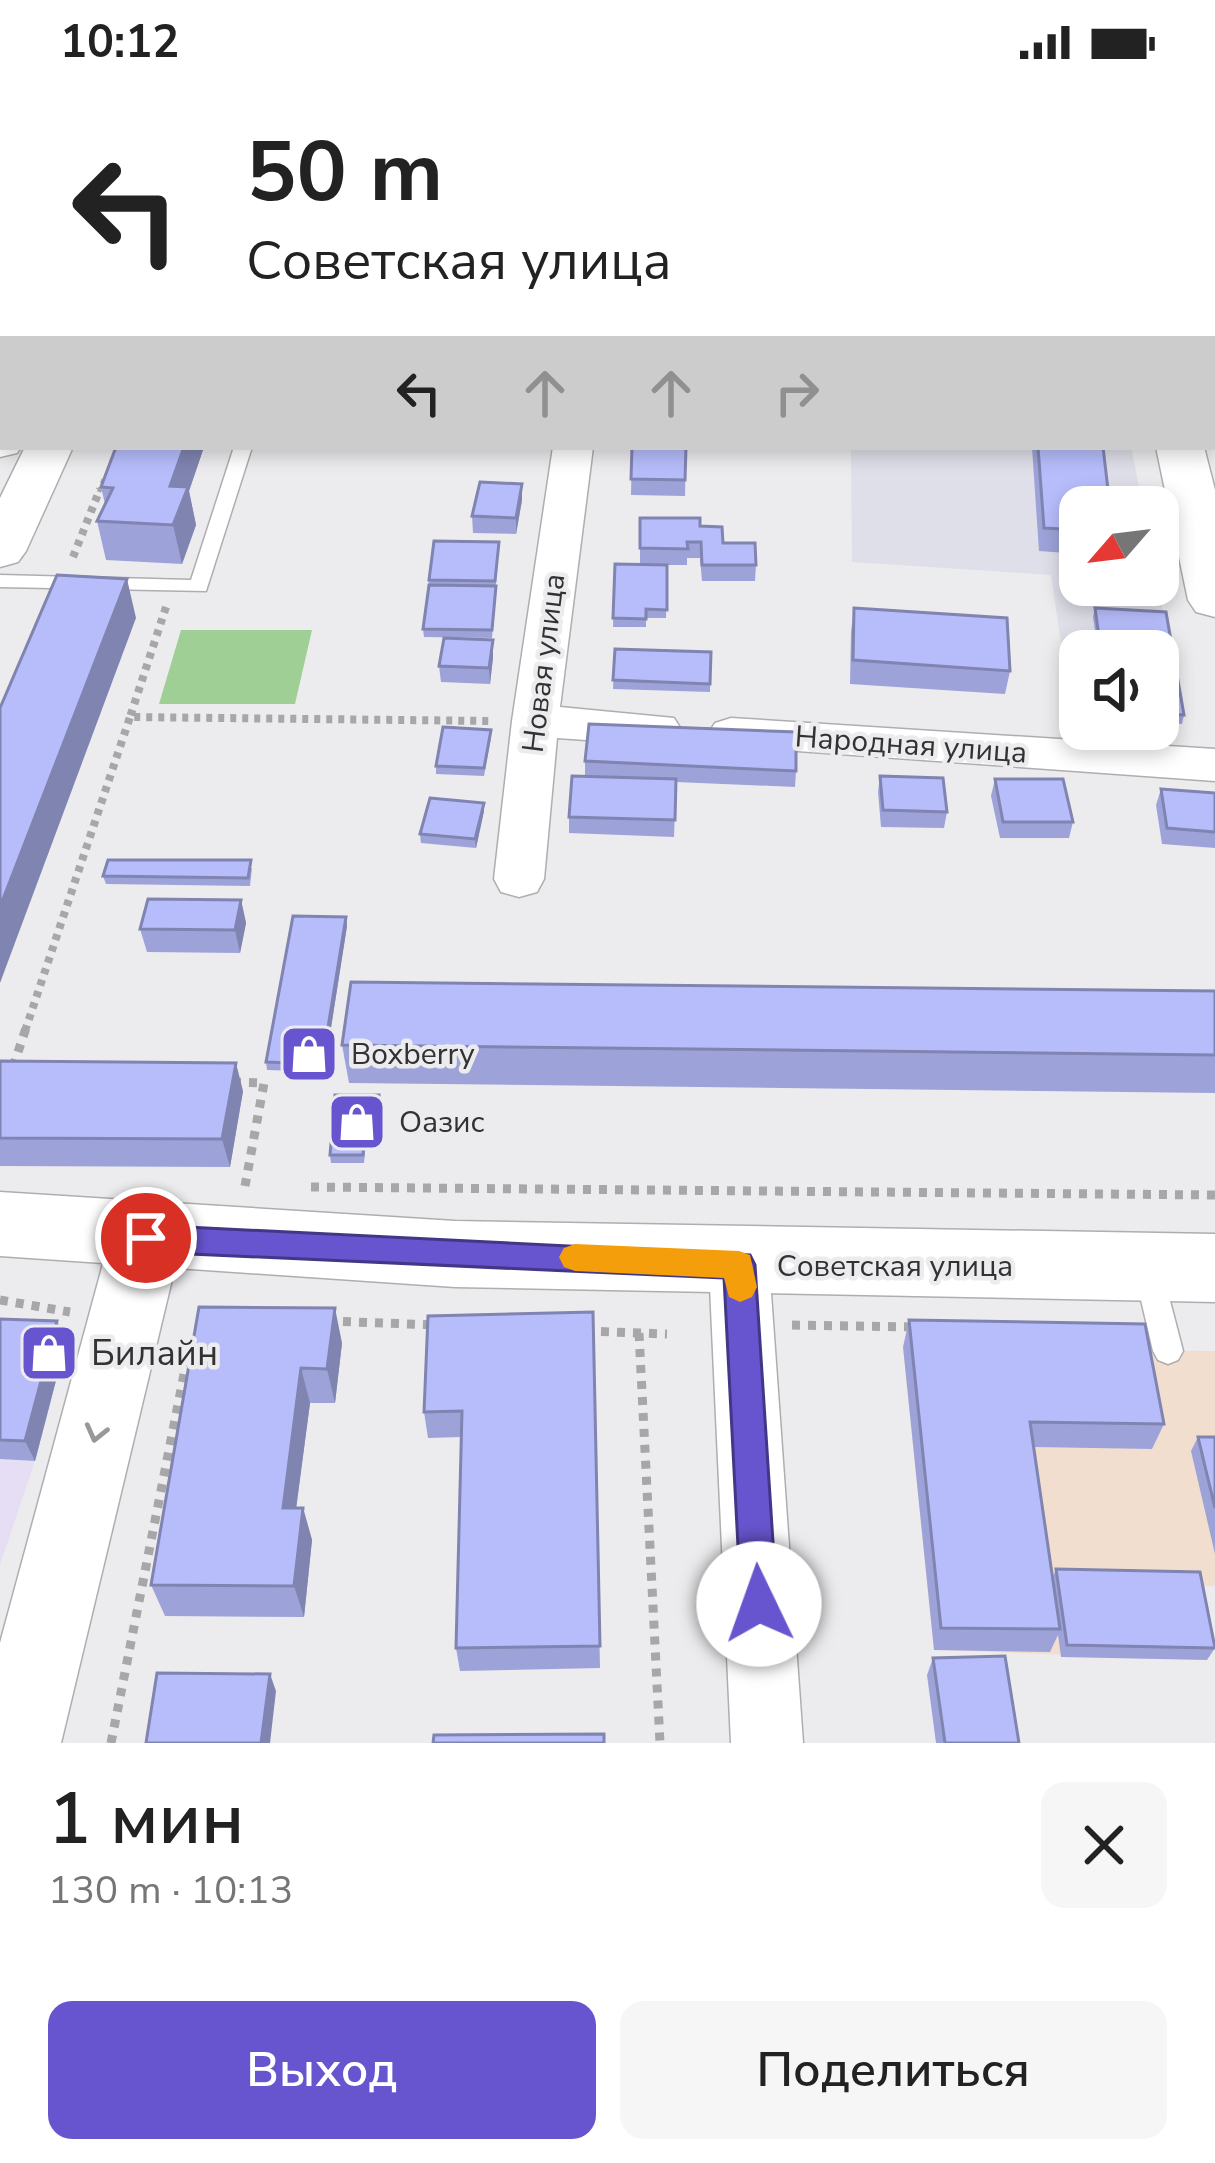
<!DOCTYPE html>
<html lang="ru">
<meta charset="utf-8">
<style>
:root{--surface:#fff;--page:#f6f6f6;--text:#222;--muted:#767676;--accent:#6655ce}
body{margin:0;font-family:"Nunito Sans",sans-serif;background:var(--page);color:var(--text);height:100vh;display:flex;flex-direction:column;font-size:45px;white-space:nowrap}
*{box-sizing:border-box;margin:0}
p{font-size:39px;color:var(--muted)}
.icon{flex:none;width:66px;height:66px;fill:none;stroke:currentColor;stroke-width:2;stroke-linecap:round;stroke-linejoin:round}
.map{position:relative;height:1659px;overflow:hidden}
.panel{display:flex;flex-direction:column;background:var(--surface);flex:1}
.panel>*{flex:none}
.hud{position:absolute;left:0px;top:0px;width:1215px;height:366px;box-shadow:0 6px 18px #0003;background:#fff;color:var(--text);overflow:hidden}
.needle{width:78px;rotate:242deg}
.buttons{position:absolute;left:1059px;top:402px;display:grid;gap:24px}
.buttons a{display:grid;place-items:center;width:120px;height:120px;border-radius:24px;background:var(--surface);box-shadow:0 6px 18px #0003;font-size:60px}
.pin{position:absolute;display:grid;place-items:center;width:102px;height:102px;color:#fff;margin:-51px;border:6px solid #fff;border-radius:50%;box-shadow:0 3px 12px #0007}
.me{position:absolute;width:132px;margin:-66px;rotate:357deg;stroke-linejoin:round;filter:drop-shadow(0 0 9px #0008)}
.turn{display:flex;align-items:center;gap:42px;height:252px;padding:0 48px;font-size:54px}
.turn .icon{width:156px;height:156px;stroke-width:2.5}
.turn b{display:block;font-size:84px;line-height:102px}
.lanes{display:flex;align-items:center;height:114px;padding:0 48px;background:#0003;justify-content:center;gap:60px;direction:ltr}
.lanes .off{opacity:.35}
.round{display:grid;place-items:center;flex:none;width:126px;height:126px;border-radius:24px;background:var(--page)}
.head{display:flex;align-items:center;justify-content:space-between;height:204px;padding:0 48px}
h1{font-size:72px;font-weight:600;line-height:90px}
.button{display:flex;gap:24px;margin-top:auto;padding:24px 48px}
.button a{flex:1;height:138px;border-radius:24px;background:var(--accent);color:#fff;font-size:48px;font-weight:600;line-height:138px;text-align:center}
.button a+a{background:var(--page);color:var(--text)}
.status{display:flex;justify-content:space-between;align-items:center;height:84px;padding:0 60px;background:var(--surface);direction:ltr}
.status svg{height:33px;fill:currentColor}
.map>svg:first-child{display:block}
.commercial{fill:#e6def4}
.industrial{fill:#f2decf}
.built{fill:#dedfe8}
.green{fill:#a0cf96}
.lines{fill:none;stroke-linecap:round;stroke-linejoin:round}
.service-casing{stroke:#aeaeb0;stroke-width:3}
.pedestrian-casing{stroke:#aeaeb0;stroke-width:3}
.minor-casing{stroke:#aeaeb0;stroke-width:3}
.tertiary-casing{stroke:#aeaeb0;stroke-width:3}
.secondary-casing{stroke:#aeaeb0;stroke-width:3}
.path-far2{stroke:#a7a7a9;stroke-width:4.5;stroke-dasharray:4.5 4.5;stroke-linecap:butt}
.path-far1{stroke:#a7a7a9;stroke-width:8;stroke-dasharray:6 6;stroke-linecap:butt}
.path{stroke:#a7a7a9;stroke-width:9;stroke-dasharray:8 8;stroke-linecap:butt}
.service{fill:#fff;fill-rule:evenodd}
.pedestrian{fill:#fff;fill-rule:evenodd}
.minor{fill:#fff;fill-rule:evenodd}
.tertiary{fill:#fff;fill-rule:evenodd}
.secondary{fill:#fff;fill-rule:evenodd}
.wall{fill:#9da3d8}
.shaded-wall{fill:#8084b0}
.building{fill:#b7bdfb;stroke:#8084b0;stroke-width:3}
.oneway{stroke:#989899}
.route{fill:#6655ce;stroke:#423786;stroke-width:3}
.slow{fill:#f59e0b}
.labels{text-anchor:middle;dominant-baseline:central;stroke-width:9;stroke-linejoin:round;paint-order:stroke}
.street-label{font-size:30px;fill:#323233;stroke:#ececee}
.poi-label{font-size:30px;fill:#323233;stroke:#ececee;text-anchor:start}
.near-poi-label{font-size:36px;fill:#323233;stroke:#ececee;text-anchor:start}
</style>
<div class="status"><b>10:12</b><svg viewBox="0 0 49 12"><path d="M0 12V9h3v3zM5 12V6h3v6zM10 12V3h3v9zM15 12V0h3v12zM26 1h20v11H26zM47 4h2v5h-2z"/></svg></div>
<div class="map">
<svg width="1215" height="1659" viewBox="0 0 1215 1659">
<rect width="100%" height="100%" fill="#ececee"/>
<path class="commercial" d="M0 1375 35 1377 0 1481Z"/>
<path class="industrial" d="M903 1263 1215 1267V1502H1192L1207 1576 934 1566Z"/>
<path class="built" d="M851 363H1131L1143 423H1080V501H1158V497L1164 537 1158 567H1080V633H1072L1051 491 852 478Z"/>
<path class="green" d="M181 546H312L295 620H159Z"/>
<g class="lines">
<defs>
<g id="service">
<rect x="1212" y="133" width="3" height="10"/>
<rect x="1212" y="332" width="3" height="12"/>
<path d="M234 363H252L206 507 0 503V491L191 496Z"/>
<path d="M1148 1174 1158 1177 1162 1186 1183 1267 1178 1276 1168 1280 1158 1276 1153 1267 1134 1186 1138 1177Z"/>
</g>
<rect id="pedestrian" x="0" y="54" width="3" height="14"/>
<g id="minor">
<rect x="608" y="0" width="30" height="3"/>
<path d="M0 349 3 363H21L17 369 0 373Z"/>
<path d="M553 363H593L560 623 674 634 681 645 674 656 658 661 557 654 544 795 537 808 519 813 501 808 494 795 512 637Z"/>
<path d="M731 634 1215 665V697L715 661 708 650 715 639Z"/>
<path d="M739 1155 760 1163 769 1181 803 1659H731L709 1181 718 1163Z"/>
</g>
<g id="tertiary">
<path d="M195 0H233L194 3Z"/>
<path d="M1076 0H1114L1115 3H1077Z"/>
<path d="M25 363H73L26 467 18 478 0 483V414Z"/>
<path d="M1156 363H1204L1215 406V533L1196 528 1188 516Z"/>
<path d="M146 1123 172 1132 182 1154 61 1659H0V1559L110 1154 120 1132Z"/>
</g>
<path id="secondary" d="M0 1108 455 1137 1215 1150V1218L455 1203 0 1172Z"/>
</defs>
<use href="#service" class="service-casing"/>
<use href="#pedestrian" class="pedestrian-casing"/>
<use href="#minor" class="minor-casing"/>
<use href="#tertiary" class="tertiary-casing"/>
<use href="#secondary" class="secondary-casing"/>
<g class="path-far2">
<path d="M0 257 3 251"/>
<path d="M1212 271 1215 283"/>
<path d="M99 408 105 392"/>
</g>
<g class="path-far1">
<path d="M73 473 100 405"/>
<path d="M166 523 130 633 491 637"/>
<path d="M25 947 130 633"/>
</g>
<g class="path">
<path d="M13 983 26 944"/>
<path d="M233 998 264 999 245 1102"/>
<path d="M311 1103 1215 1111"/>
<path d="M0 1216 70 1228"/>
<path d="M327 1237 438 1241"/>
<path d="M792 1241 915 1243"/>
<path d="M585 1247 667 1250"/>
<path d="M639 1249 660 1659"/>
<path d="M111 1659 190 1260 199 1251"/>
</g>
<use href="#service" class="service"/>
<use href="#pedestrian" class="pedestrian"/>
<use href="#minor" class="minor"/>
<use href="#tertiary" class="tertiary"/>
<use href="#secondary" class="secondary"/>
</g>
<g class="wall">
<path d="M1166 0H1215V91H1212V3H1167Z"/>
<path d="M116 363H204L189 407 196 441 182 480 106 476 97 437 105 420 101 403Z"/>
<path d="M632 363H686L685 412 631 411Z"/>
<path d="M1032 363H1103L1080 423V470L1039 467Z"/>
<path d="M522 416 516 450 473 449 472 432Z"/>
<path d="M640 434 700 442 756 481 755 497H702L700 474H687V481H667L666 534H646V543H613L615 480H640Z"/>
<path d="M499 458 492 554 424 553 423 545 429 496Z"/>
<path d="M854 524 1010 587 1005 610 850 600 851 548Z"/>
<path d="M1095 524 1166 528 1184 631 1182 640 1158 638V567H1098L1093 533Z"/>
<path d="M615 565 711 568 710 608 613 605Z"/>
<path d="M493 573 490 600 441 598 439 582Z"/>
<path d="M491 654 484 692 436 690V682Z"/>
<path d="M585 677 796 687 795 703 676 698 674 753 569 749V733L585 692Z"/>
<path d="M880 692 947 728 944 744 881 743 878 708Z"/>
<path d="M995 695 1073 738 1069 754H1000L991 712Z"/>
<path d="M1161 705 1215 709V764L1162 760 1156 721Z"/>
<path d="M484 719V727L476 764 421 759 420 750Z"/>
<path d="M252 784 250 802 106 800 103 792Z"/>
<path d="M241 816 246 839 240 869 147 868 140 845Z"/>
<path d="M346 833 347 842 324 988 267 986 266 978Z"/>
<path d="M1215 907V1009L349 999 342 961Z"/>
<path d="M0 977 243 1007 230 1083 0 1082Z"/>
<path d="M379 1011 378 1057 366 1058 364 1079H331L330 1071Z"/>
<path d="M199 1223 342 1259 335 1319H310L296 1424H303L312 1456 304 1533 165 1532 151 1501Z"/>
<path d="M593 1228 600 1584 460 1587 456 1564 462 1353 428 1354 424 1328Z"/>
<path d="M0 1235 57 1237 66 1258 35 1377 0 1375Z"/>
<path d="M909 1236 1164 1340 1152 1365 1034 1363 1053 1493 1056 1485 1215 1564 1207 1576 1061 1573 1058 1551 1050 1568 934 1566 903 1263Z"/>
<path d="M1198 1353H1215V1470L1191 1367Z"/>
<path d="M933 1574 1019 1659H936L927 1591Z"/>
</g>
<g class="shaded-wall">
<path d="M184 363H204L189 407 196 441 182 480 173 441 170 402Z"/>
<path d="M522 400V416L516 450V434Z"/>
<path d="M127 495 136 534 0 899V823Z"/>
<path d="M493 556V573L490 600 489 584Z"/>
<path d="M484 719V727L476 764 475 755Z"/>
<path d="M241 816 246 839 240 869 235 846Z"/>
<path d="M346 833 347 842 324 988 322 980Z"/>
<path d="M236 979 243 1007 230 1083 222 1055Z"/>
<path d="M335 1224 342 1259 335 1319 327 1285Z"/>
<path d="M57 1237 66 1258 35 1377 25 1357Z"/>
<path d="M301 1284 310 1319 292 1456 283 1424Z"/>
<path d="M303 1424 312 1456 304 1533 294 1502Z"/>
<path d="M270 1590 276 1607 270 1659H261Z"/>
</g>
<g class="building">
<path d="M291 0H354L353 3H289Z"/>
<path d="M527 0H573L572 3H526Z"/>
<rect x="683" y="0" width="31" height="3"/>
<path d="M854 0H906V3H853Z"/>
<path d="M978 0H1009L1010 3H979Z"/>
<path d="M1011 0H1063L1064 3H1012Z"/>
<path d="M1185 0H1215V55H1212V3H1186Z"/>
<path d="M0 159H3V222L0 228Z"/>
<path d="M116 363H184L170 402 188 403 173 441 97 437 113 404 101 403Z"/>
<path d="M632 363H686L685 396 631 395Z"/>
<path d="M1038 363H1103L1110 423H1080V446L1044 444Z"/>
<path d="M480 398 522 400 516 434 472 432Z"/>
<path d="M640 434H700V442L722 443 723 459H755L756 481H702L701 458H687L688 465 640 464Z"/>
<path d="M434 457 499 458 495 497 429 496Z"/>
<path d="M615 480 667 481V526L646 525V535L613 534Z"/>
<path d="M57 491 127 495 0 823V624Z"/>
<path d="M429 501 496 502 492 546 423 545Z"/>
<path d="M854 524 1007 534 1010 587 853 576Z"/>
<path d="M1095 524 1166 528 1184 631 1158 630V567H1101Z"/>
<path d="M444 554 493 556 489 584 439 582Z"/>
<path d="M615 565 711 568 710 600 613 596Z"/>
<path d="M589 640 796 648V687L585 677Z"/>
<path d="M443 643 491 646 484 684 436 682Z"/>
<path d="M572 692 676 695 675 736 569 733Z"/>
<path d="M880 692 943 694 947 728 883 726Z"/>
<path d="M995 695H1063L1073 738H1003Z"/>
<path d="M1161 705 1215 709V748L1167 744Z"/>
<path d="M430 714 484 719 475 755 420 750Z"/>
<path d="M108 776H251L248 794 103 792Z"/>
<path d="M148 815 241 816 235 846 140 845Z"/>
<path d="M293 832 346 833 322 980 266 978Z"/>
<path d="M351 898 1215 907V971L342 961Z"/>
<path d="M0 977 236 979 222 1055 0 1054Z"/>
<path d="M335 1011H379L377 1049 364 1050 363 1071H330Z"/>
<path d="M199 1223 335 1224 327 1285 301 1284 283 1424H303L294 1502 151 1501Z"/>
<path d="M593 1228 600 1562 456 1564 462 1327 424 1328 428 1232Z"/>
<path d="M0 1235 57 1237 25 1357 0 1356Z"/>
<path d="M909 1236 1145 1240 1164 1340 1030 1338 1060 1545 941 1544Z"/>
<path d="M1198 1353H1215V1424Z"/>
<path d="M1056 1485 1200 1488 1215 1564 1067 1561Z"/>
<path d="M1005 1572 1019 1659H945L933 1574Z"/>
<path d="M157 1589 270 1590 261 1659H146Z"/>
<path d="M604 1650V1659H433L434 1651Z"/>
</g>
<defs><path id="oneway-chevron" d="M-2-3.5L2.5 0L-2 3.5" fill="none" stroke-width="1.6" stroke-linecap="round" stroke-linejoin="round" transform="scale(3)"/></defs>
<use class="oneway" href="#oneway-chevron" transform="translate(96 1349) rotate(104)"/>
<path class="route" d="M146 1141 750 1171 755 1181 777 1520 772 1533 759 1538 746 1533 741 1520 724 1194 146 1168 135 1164 130 1154 135 1145Z"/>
<path class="slow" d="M575 1160 739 1167 750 1171 757 1203 752 1213 740 1218 729 1213 724 1194 575 1187 564 1183 559 1173 564 1164Z"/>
<defs>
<symbol id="shop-square" viewBox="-11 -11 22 22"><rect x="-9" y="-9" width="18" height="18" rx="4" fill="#6655ce" stroke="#ececee"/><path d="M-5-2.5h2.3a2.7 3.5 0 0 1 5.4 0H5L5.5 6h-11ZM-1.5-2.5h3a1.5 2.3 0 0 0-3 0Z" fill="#fff"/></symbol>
</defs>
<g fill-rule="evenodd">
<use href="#shop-square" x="276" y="937" width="66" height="66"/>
<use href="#shop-square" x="324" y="1005" width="66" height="66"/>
<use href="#shop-square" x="16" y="1236" width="66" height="66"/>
</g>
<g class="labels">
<g class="street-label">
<text transform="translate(544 579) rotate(-83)">Новая улица</text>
<text transform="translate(911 661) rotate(4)">Народная улица</text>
<text x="895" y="1182">Советская улица</text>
</g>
<g class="poi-label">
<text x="351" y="970">Boxberry</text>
<text x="399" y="1038">Оазис</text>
</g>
<g class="near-poi-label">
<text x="91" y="1269">Билайн</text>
</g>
</g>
</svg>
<div class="buttons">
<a><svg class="needle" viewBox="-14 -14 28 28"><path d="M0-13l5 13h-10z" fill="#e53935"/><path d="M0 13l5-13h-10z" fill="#767676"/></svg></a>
<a><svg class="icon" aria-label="sound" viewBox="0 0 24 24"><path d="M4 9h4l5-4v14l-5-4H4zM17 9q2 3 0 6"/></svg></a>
</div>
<div class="pin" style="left:146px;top:1154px;background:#d93025"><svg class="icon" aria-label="arrive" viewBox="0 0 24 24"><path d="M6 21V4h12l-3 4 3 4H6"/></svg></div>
<svg class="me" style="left:759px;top:1520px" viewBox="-20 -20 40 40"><circle r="19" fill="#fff"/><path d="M0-13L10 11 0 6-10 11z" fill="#6655ce"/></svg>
<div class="hud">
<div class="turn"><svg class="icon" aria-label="left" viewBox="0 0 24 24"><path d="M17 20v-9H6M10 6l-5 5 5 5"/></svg><div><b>50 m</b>Советская улица</div></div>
<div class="lanes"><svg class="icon" aria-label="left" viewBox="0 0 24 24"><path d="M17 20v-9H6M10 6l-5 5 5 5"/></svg><svg class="icon off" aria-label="ahead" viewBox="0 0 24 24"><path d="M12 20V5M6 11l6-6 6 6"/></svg><svg class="icon off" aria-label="ahead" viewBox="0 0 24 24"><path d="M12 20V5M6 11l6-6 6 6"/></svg><svg class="icon off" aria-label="right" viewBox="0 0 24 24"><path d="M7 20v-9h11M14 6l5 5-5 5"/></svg></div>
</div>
</div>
<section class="panel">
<div class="head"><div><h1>1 мин</h1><p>130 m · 10:13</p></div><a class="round"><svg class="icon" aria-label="close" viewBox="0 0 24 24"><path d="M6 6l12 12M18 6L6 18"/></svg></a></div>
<div class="button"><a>Выход</a><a>Поделиться</a></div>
</section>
